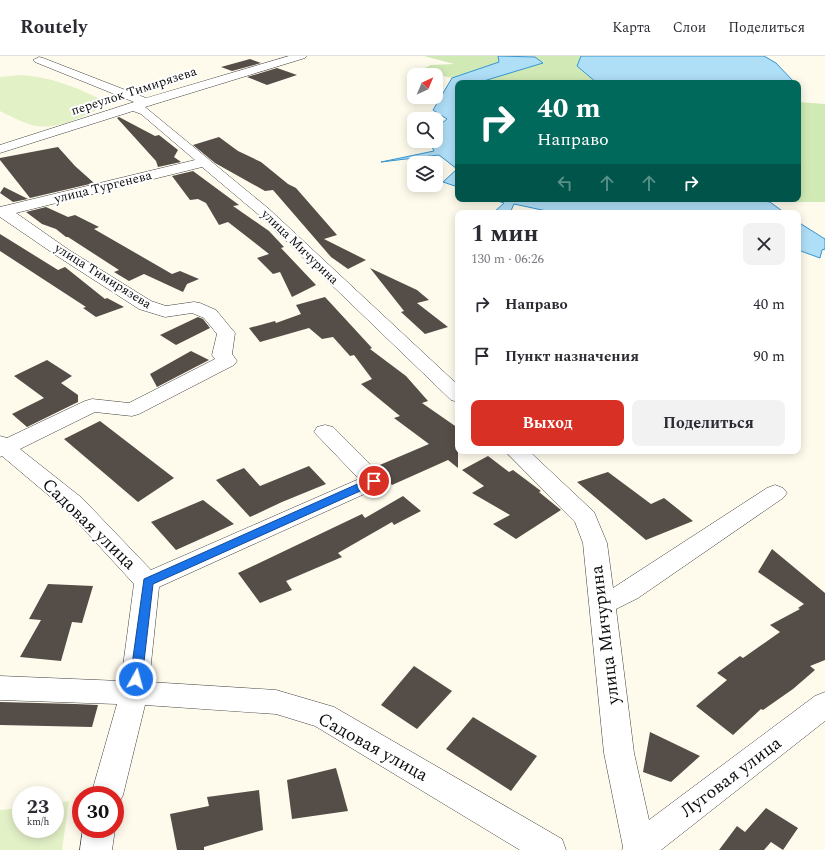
<!DOCTYPE html>
<html lang="ru">
<meta charset="utf-8">
<style>
:root{--surface:#fff;--page:#f2f2f3;--text:#2b2b33;--muted:#7c7c81;--line:#e1e1e2;--accent:#d93025}
body{margin:0;font-family:Spectral,serif;background:var(--page);color:var(--text);height:100vh;display:flex;flex-direction:column;font-size:15px;white-space:nowrap}
*{box-sizing:border-box;margin:0}
p{font-size:13px;color:var(--muted)}
.icon{flex:none;width:22px;height:22px;fill:none;stroke:currentColor;stroke-width:2;stroke-linecap:round;stroke-linejoin:round}
.map{position:relative;flex:1;overflow:hidden}
.panel{position:absolute;left:455px;top:154px;width:346px;height:244px;display:flex;flex-direction:column;background:var(--surface);border-radius:8px;box-shadow:0 2px 10px #0003}
.panel>*{flex:none}
.top-card{position:absolute;left:455px;top:24px;width:346px;height:122px;border-radius:8px;box-shadow:0 2px 10px #0003;background:#00695c;color:#fff;overflow:hidden}
.needle{width:26px;rotate:44deg}
.buttons{position:absolute;left:407px;top:12px;display:grid;gap:8px}
.buttons a{display:grid;place-items:center;width:36px;height:36px;border-radius:8px;background:var(--surface);box-shadow:0 2px 10px #0003;font-size:20px}
.speed{position:absolute;left:12px;top:730px;display:flex;gap:8px;font-size:20px;font-weight:700;text-align:center}
.speed>*{display:grid;place-content:center;width:52px;height:52px;border-radius:50%;background:var(--surface);box-shadow:0 2px 10px #0003;line-height:1}
.speed small{font-size:10px;font-weight:400}
.speed .limit{border:6px solid #d22;background:#fff;color:#111}
.pin{position:absolute;display:grid;place-items:center;width:34px;height:34px;color:#fff;margin:-17px;border:2px solid #fff;border-radius:50%;box-shadow:0 1px 4px #0007}
.me{position:absolute;width:44px;margin:-22px;rotate:7deg;stroke-linejoin:round;filter:drop-shadow(0 0 3px #0008)}
.turn{display:flex;align-items:center;gap:14px;height:84px;padding:0 16px;font-size:18px}
.turn .icon{width:52px;height:52px;stroke-width:2.5}
.turn b{display:block;font-size:28px;line-height:34px}
.lanes{display:flex;align-items:center;height:38px;padding:0 16px;background:#0003;justify-content:center;gap:20px;direction:ltr}
.lanes .off{opacity:.35}
.round{display:grid;place-items:center;flex:none;width:42px;height:42px;border-radius:8px;background:var(--page)}
.overview{display:flex;align-items:center;justify-content:space-between;height:68px;padding:0 16px}
h1{font-size:24px;font-weight:700;line-height:30px}
.cta{display:flex;gap:8px;margin-top:auto;padding:8px 16px}
.cta a{flex:1;height:46px;border-radius:8px;background:var(--accent);color:#fff;font-size:16px;font-weight:700;line-height:46px;text-align:center}
.cta a+a{background:var(--page);color:var(--text)}
ul{padding:0;list-style:none}
li{display:flex;align-items:center;gap:12px;height:52px;padding:0 16px}
li div{flex:1}
li b{display:block;font-size:15px}
li em{font-style:normal}
header{display:flex;align-items:center;gap:24px;box-sizing:border-box;height:56px;padding:0 20px;background:var(--surface);border-bottom:1px solid var(--line)}
header strong{font-size:19px}
nav{display:flex;gap:22px;margin-inline-start:auto;font-size:14px}
.map>svg:first-child{display:block}
.green{fill:#d1eab5}
.pitch{fill:#e3f1c7}
.water{fill:#afdef7;stroke:#3495d0}
.building{fill:#554d48}
.lines{fill:none;stroke-linecap:round;stroke-linejoin:round}
.minor-casing{stroke:#3f3f3f;stroke-width:1}
.minor{fill:#fff;fill-rule:evenodd}
.route{fill:#1a73e8;stroke:#114b97}
.labels{text-anchor:middle;dominant-baseline:central;stroke-width:4;stroke-linejoin:round;paint-order:stroke}
.far-street-label{font-size:13px;fill:#0c0c0c;stroke:#fff}
.near-street-label{font-size:18px;fill:#0c0c0c;stroke:#fff}
</style>
<header>
<strong>Routely</strong>
<nav><a>Карта</a><a>Слои</a><a>Поделиться</a></nav>
</header>
<div class="map">
<svg width="825" height="794" viewBox="0 0 825 794">
<rect width="100%" height="100%" fill="#fffbec"/>
<g class="green">
<path d="M424 0H498L499 6 452 22 420 14 431 9 454 8Z"/>
<path d="M528 0H581L577 10 597 27H477L543 7 535 1Z"/>
<path d="M798 46 825 48V146H770L751 143H798Z"/>
</g>
<g class="pitch">
<path d="M21 19C50 21 74 30 100 43L95 55C78 63 52 75 32 69 21 66 10 60 0 55V21Z"/>
<path d="M69 745 62 794H0V754L21 752V773H55V747Z"/>
</g>
<g class="water">
<path d="M498 0 535 1 543 7 477 27H458V131L443 126 457 113 439 99 381 106 434 95 429 85H436V72L447 63 433 54 452 22 499 6Z"/>
<path d="M581 0H764L776 7 795 27H597L577 10Z"/>
<path d="M491 143H751L770 146 785 157H556L514 148 510 157H493L504 147Z"/>
<path d="M798 166 825 183V193L822 194 820 202 798 194Z"/>
</g>
<g class="building">
<path d="M250 3 261 7 232 15 221 11Z"/>
<path d="M277 12 297 19 267 29 247 21Z"/>
<path d="M119 61 155 80 159 79 178 94 174 101 181 106 158 111 156 105 117 62Z"/>
<path d="M219 81 238 95 261 106 288 128 296 132 337 179 324 183 366 204 348 213 331 201 273 134 265 135 215 107 193 89Z"/>
<path d="M58 91 75 110 94 127 30 142 0 104V102Z"/>
<path d="M193 115 239 149 233 150 269 175 284 191 281 192 316 229 292 241 280 216 273 218 257 202 269 198 228 166 219 169 206 147 198 143 190 144 172 120Z"/>
<path d="M4 131 28 143 13 146 0 137Z"/>
<path d="M46 151 68 161 75 159 99 171 94 173 172 218 180 215 199 223 187 228 183 236 144 218 129 225 114 216 119 214 68 181H66L56 173 42 168 26 156Z"/>
<path d="M0 178 58 214 65 211 105 243 107 242 124 251 96 261 83 252 86 251 0 195Z"/>
<path d="M370 212 417 234 429 244 417 247 448 271 425 278 401 256 404 255Z"/>
<path d="M325 241 372 292 370 293 406 320 428 345 422 347 458 372V412L448 404 392 429 375 411 429 388 394 362 400 360 361 328 372 323 354 299 350 300 333 281 322 283 309 272 260 286 249 272 275 265 276 267 301 258 296 249Z"/>
<path d="M198 261 203 263 210 272 176 289 160 279Z"/>
<path d="M191 295 209 304 157 331 150 318Z"/>
<path d="M47 304 72 320 61 327 78 339V346L27 371 12 358 44 342 14 320Z"/>
<path d="M100 365 174 422 138 446 64 383Z"/>
<path d="M488 400 509 416 513 414 541 435 539 436 561 454 516 483 493 468 510 459 472 437 484 430 462 414Z"/>
<path d="M309 410 326 428 282 446 250 461 216 424 244 412 260 430Z"/>
<path d="M608 416 651 448 664 442 693 465 646 484 577 426Z"/>
<path d="M403 440 421 455 394 469 392 466 338 497 342 501 286 525 292 534 260 547 238 517 362 458 365 462Z"/>
<path d="M203 444 234 468 176 494 151 466Z"/>
<path d="M772 493 825 537V604L810 610 815 614 793 633 763 654 761 653 733 679 696 650 727 624 717 617 740 600 743 602 780 576 770 569 800 553 798 552 804 548 758 516Z"/>
<path d="M48 528 93 530 82 567 72 566 61 605 20 601 41 564 29 563Z"/>
<path d="M414 610 452 635 417 673 381 649Z"/>
<path d="M0 646 75 648 98 649 92 671 0 669Z"/>
<path d="M473 661 537 700 511 735 446 693Z"/>
<path d="M650 676 700 700 671 726 643 716Z"/>
<path d="M336 712 348 755 292 763 287 724Z"/>
<path d="M259 734 263 774 204 791V794H177L170 758 209 750 207 741Z"/>
<path d="M766 752 798 772 783 794 771 786 764 794H719L737 770 745 776Z"/>
</g>
<g class="lines">
<defs>
<g id="minor">
<path d="M289 0H307L305 2 145 51 269 153 458 329V346L451 344 259 159 202 111 16 157 69 194 151 245 166 250 194 246 200 247 216 254 235 277 232 298 237 305 234 309 139 358 132 360 95 356 20 393 82 442 151 514 359 423 314 376 317 371 325 369 333 371 382 420 385 425 382 430 159 531 149 626 276 634 334 651 562 783 566 794H520L315 670 276 658 145 649 123 739 118 749 115 750V739H91L117 648 0 644V620L121 625 134 528 66 454 2 400 0 401V380L7 382 85 345 92 343 129 347 215 303 212 299 217 278 204 262 192 257 165 261 139 253 57 200 0 161V151L195 104 141 58 133 55 0 97V89L134 46 35 6 33 4 39 1 43 2 146 42Z"/>
<path d="M505 395H529L594 456 607 487 613 532 767 432 775 429 783 432 787 437 783 442 638 542 616 553 634 697 649 764 815 640 825 636V665L661 794H622L623 791 604 697 583 487 575 466Z"/>
<path d="M83 773H115L112 794H80Z"/>
</g>
</defs>
<use href="#minor" class="minor-casing"/>
<use href="#minor" class="minor"/>
</g>
<path class="route" d="M371 422H378L379 425 378 427 153 528 142 623 140 626H132L130 623 144 523Z"/>
<g class="labels">
<g class="far-street-label">
<text transform="translate(134 35) rotate(-18)">переулок Тимирязева</text>
<text transform="translate(103 131) rotate(-14)">улица Тургенева</text>
<text transform="translate(300 191) rotate(44)">улица Мичурина</text>
<text transform="translate(103 220) rotate(32)">улица Тимирязева</text>
</g>
<g class="near-street-label">
<text transform="translate(89 468) rotate(44)">Садовая улица</text>
<text transform="translate(605 579) rotate(-97)">улица Мичурина</text>
<text transform="translate(373 691) rotate(29)">Садовая улица</text>
<text transform="translate(731 721) rotate(-37)">Луговая улица</text>
</g>
</g>
</svg>
<div class="buttons">
<a><svg class="needle" viewBox="-14 -14 28 28"><path d="M0-13l5 13h-10z" fill="#e53935"/><path d="M0 13l5-13h-10z" fill="#7c7c81"/></svg></a>
<a><svg class="icon" aria-label="search" viewBox="0 0 24 24"><circle cx="10" cy="10" r="6"/><path d="M15 15l6 6"/></svg></a>
<a><svg class="icon" aria-label="layers" viewBox="0 0 24 24"><path d="M12 4l9 5-9 5-9-5zM3 14l9 5 9-5"/></svg></a>
</div>
<div class="speed"><div>23<small>km/h</small></div><div class="limit">30</div></div>
<div class="pin" style="left:374px;top:425px;background:#d93025"><svg class="icon" aria-label="arrive" viewBox="0 0 24 24"><path d="M6 21V4h12l-3 4 3 4H6"/></svg></div>
<svg class="me" style="left:136px;top:623px" viewBox="-20 -20 40 40"><circle r="17" fill="#1a73e8" stroke="#fff" stroke-width="3"/><path d="M0-11L8 9 0 5-8 9z" fill="#fff"/></svg>
<div class="top-card">
<div class="turn"><svg class="icon" aria-label="right" viewBox="0 0 24 24"><path d="M7 20v-9h11M14 6l5 5-5 5"/></svg><div><b>40 m</b>Направо</div></div>
<div class="lanes"><svg class="icon off" aria-label="left" viewBox="0 0 24 24"><path d="M17 20v-9H6M10 6l-5 5 5 5"/></svg><svg class="icon off" aria-label="ahead" viewBox="0 0 24 24"><path d="M12 20V5M6 11l6-6 6 6"/></svg><svg class="icon off" aria-label="ahead" viewBox="0 0 24 24"><path d="M12 20V5M6 11l6-6 6 6"/></svg><svg class="icon" aria-label="right" viewBox="0 0 24 24"><path d="M7 20v-9h11M14 6l5 5-5 5"/></svg></div>
</div>
<section class="panel">
<div class="overview"><div><h1>1 мин</h1><p>130 m · 06:26</p></div><a class="round"><svg class="icon" aria-label="close" viewBox="0 0 24 24"><path d="M6 6l12 12M18 6L6 18"/></svg></a></div>
<ul>
<li><svg class="icon" aria-label="right" viewBox="0 0 24 24"><path d="M7 20v-9h11M14 6l5 5-5 5"/></svg><div><b>Направо</b></div><em>40 m</em></li>
<li><svg class="icon" aria-label="arrive" viewBox="0 0 24 24"><path d="M6 21V4h12l-3 4 3 4H6"/></svg><div><b>Пункт назначения</b></div><em>90 m</em></li>
</ul>
<div class="cta"><a>Выход</a><a>Поделиться</a></div>
</section>
</div>
